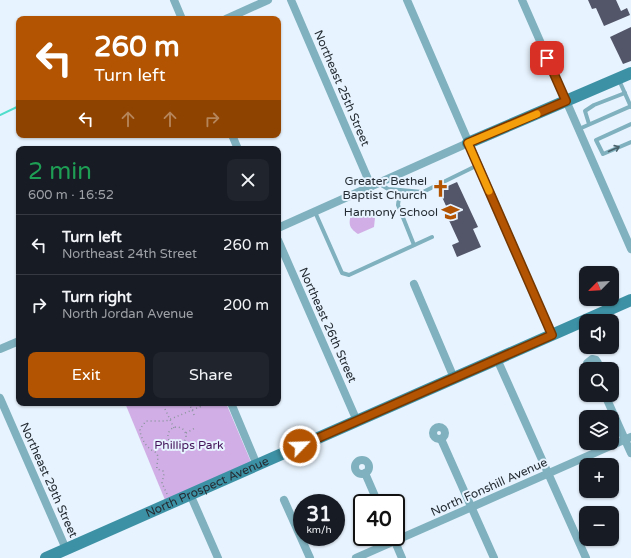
<!DOCTYPE html>
<meta charset="utf-8">
<style>
:root{--surface:#171b24;--page:#20242c;--text:#f1f3f6;--muted:#9ea1a6;--line:#363941;--accent:#b25402}
body{margin:0;font-family:"Varela Round",sans-serif;background:var(--page);color:var(--text);height:100vh;display:flex;flex-direction:column;font-size:15px;white-space:nowrap}
*{box-sizing:border-box;margin:0}
p{font-size:13px;color:var(--muted)}
.icon{flex:none;width:22px;height:22px;fill:none;stroke:currentColor;stroke-width:2;stroke-linecap:round;stroke-linejoin:round}
.map{position:relative;flex:1;overflow:hidden}
.side{position:absolute;left:16px;top:146px;width:265px;height:260px;display:flex;flex-direction:column;background:var(--surface);border-radius:8px;box-shadow:0 1px 3px #0004}
.side>*{flex:none}
.banner{position:absolute;left:16px;top:16px;width:265px;height:122px;border-radius:8px;box-shadow:0 1px 3px #0004;background:#b25402;color:#fff;overflow:hidden}
.needle{width:26px;rotate:246deg}
.tools{position:absolute;left:579px;top:266px;display:grid;gap:8px}
.tools a{display:grid;place-items:center;width:40px;height:40px;border-radius:8px;background:var(--surface);box-shadow:0 1px 3px #0004;font-size:20px}
.speed{position:absolute;left:293px;top:494px;display:flex;gap:8px;font-size:20px;font-weight:700;text-align:center}
.speed>*{display:grid;place-content:center;width:52px;height:52px;border-radius:50%;background:var(--surface);box-shadow:0 1px 3px #0004;line-height:1}
.speed small{font-size:10px;font-weight:400}
.speed .limit{border:2px solid #111;border-radius:6px;background:#fff;color:#111}
.pin{position:absolute;display:grid;place-items:center;width:34px;height:34px;color:#fff;margin:-17px;border-radius:8px;box-shadow:0 2px 6px #0006}
.me{position:absolute;width:44px;margin:-22px;rotate:66deg;stroke-linejoin:round;filter:drop-shadow(0 0 3px #0008)}
.turn{display:flex;align-items:center;gap:14px;height:84px;padding:0 12px;font-size:18px}
.turn .icon{width:52px;height:52px;stroke-width:2.5}
.turn b{display:block;font-size:28px;line-height:34px}
.lanes{display:flex;align-items:center;height:38px;padding:0 12px;background:#0003;justify-content:center;gap:20px;direction:ltr}
.lanes .off{opacity:.35}
.round{display:grid;place-items:center;flex:none;width:42px;height:42px;border-radius:8px;background:var(--page)}
.overview{display:flex;align-items:center;justify-content:space-between;height:68px;padding:0 12px}
h1{font-size:24px;font-weight:600;line-height:30px;color:#1e9e55}
.button{display:flex;gap:8px;margin-top:auto;padding:8px 12px}
.button a{flex:1;height:46px;border-radius:8px;background:var(--accent);color:#fff;font-size:16px;font-weight:600;line-height:46px;text-align:center}
.button a+a{background:var(--page);color:var(--text)}
ul{padding:0;list-style:none}
li{display:flex;align-items:center;gap:12px;height:60px;padding:0 12px;border-top:1px solid var(--line)}
li div{flex:1}
li b{display:block;font-size:15px}
li em{font-style:normal}
.map>svg:first-child{display:block}
.green{fill:#d1afe6}
.lines{fill:none;stroke-linecap:round;stroke-linejoin:round}
.stream{stroke:#4edecb;stroke-width:2}
.building{fill:#535569}
.path{stroke:#8b949e;stroke-width:1.5;stroke-dasharray:1 3;stroke-linecap:butt}
.lane{stroke:#7fb1be;stroke-width:4}
.street{stroke:#7fb1be;stroke-width:8}
.secondary{stroke:#3d91a4;stroke-width:12}
.oneway{stroke:#49616b}
.route-casing{stroke:#743701;stroke-width:10}
.route{stroke:#b25402;stroke-width:7}
.slow{stroke:#f59e0b;stroke-width:7}
.labels{text-anchor:middle;dominant-baseline:central;stroke-width:4;stroke-linejoin:round;paint-order:stroke}
.street-label{font-size:12px;fill:#252c33;stroke:#e7f3fe}
.poi-label{font-size:12px;fill:#252c33;stroke:#e7f3fe;text-anchor:end}
.park-label{font-size:12px;fill:#421158;stroke:#e7f3fe}
</style>
<div class="map">
<svg width="631" height="558" viewBox="0 0 631 558">
<rect width="100%" height="100%" fill="#e7f3fe"/>
<g class="green">
<path d="M362 208 375 218 374 227 358 234C348 227 349 224 351 213Z"/>
<path d="M125 403H226L251 462 165 500Z"/>
</g>
<g class="lines">
<path class="stream" d="M0 115 19 106"/>
</g>
<g class="building">
<path d="M588 0H616L621 11 627 8 630 15 604 26 596 8 592 9Z"/>
<path d="M631 27V61L623 64 610 37Z"/>
<path d="M457 182 478 227 473 229 481 247 457 257 452 245 459 242 447 216 450 215 439 190Z"/>
</g>
<g class="lines">
<g class="path">
<path d="M189 403 195 417"/>
<path d="M165 409 174 428"/>
<circle cx="177" cy="436" r="9"/>
<path d="M186 433 195 428"/>
<path d="M167 494 162 483 164 474 163 471 157 469C156 465 160 456 156 453 155 451 152 451 150 449 145 445 140 436 140 429L146 421H166L209 403"/>
</g>
<g class="lane">
<path d="M619 80 631 107"/>
<path d="M589 124 585 111 594 105 625 93"/>
<path d="M631 124 596 140 603 154 631 142"/>
<path d="M579 129 631 106"/>
<path d="M378 183 388 189 423 192 478 165"/>
<path d="M400 190 398 205 414 245"/>
<path d="M315 212 342 273 349 275 432 237"/>
</g>
<g class="street">
<path d="M174 0 182 19"/>
<path d="M291 0 371 186"/>
<path d="M407 0 552 335"/>
<path d="M522 0 631 249"/>
<path d="M226 19 268 0"/>
<path d="M232 135 238 149"/>
<path d="M278 228 468 143"/>
<path d="M278 240 357 421"/>
<path d="M414 284 454 378"/>
<path d="M0 349 19 341"/>
<path d="M497 359 586 558"/>
<path d="M588 369 587 363 592 359 596 360 598 363 597 369"/>
<path d="M605 395 631 453"/>
<path d="M0 398 66 549"/>
<path d="M231 403 257 465"/>
<circle cx="439" cy="433" r="6"/>
<path d="M441 439 494 558"/>
<circle cx="362" cy="467" r="7"/>
<path d="M365 473 378 503"/>
<path d="M190 494 218 558"/>
<path d="M284 500 310 558"/>
<path d="M393 537 402 558"/>
<path d="M356 558 631 437"/>
</g>
<g class="secondary">
<path d="M468 143 631 73"/>
<path id="s1" d="M46 558 631 300"/>
</g>
</g>
<defs><path id="oneway-shaft" d="M-6 0H5M1.5-3L5.5 0L1.5 3" fill="none" stroke-width="1.6" stroke-linecap="round" stroke-linejoin="round"/></defs>
<use class="oneway" href="#oneway-shaft" transform="translate(614 149) rotate(-24)"/>
<g class="lines">
<defs>
<path id="route" d="M300 446 552 335 468 143 566 101 547 58"/>
</defs>
<use href="#route" class="route-casing"/>
<use href="#route" class="route"/>
<path class="slow" d="M489 191 468 143 537 114"/>
</g>
<defs>
<symbol id="church-bare" viewBox="-9 -9 18 18"><path d="M-1.2-6h2.4v3.5h3.3v2.4h-3.3V6h-2.4V-.1h-3.3v-2.4h3.3Z" fill="#b25402" stroke="#e7f3fe" stroke-width="2.5" paint-order="stroke"/></symbol>
<symbol id="school-bare" viewBox="-9 -9 18 18"><path d="M0-5L7-2L0 1L-7-2ZM-4 1L0 2.5L4 1V4Q0 6-4 4Z" fill="#b25402" stroke="#e7f3fe" stroke-width="2.5" paint-order="stroke"/></symbol>
</defs>
<g fill-rule="evenodd">
<use href="#church-bare" x="428" y="176" width="25" height="25"/>
<use href="#school-bare" x="438" y="200" width="25" height="25"/>
</g>
<g class="labels">
<g class="street-label">
<text transform="translate(342 88) rotate(67)">Northeast 25th Street</text>
<text transform="translate(328 325) rotate(66)">Northeast 26th Street</text>
<text transform="translate(49 480) rotate(66)">Northeast 29th Street</text>
<text stroke="none"><textPath href="#s1" startOffset="176">North Prospect Avenue</textPath></text>
<text transform="translate(489 487) rotate(-24)">North Fonshill Avenue</text>
</g>
<g class="poi-label">
<text x="427" y="181">Greater Bethel<tspan x="427" dy="14">Baptist Church</tspan></text>
<text x="438" y="212">Harmony School</text>
</g>
<g class="park-label">
<text x="189" y="445">Phillips Park</text>
</g>
</g>
</svg>
<div class="tools">
<a><svg class="needle" viewBox="-14 -14 28 28"><path d="M0-13l5 13h-10z" fill="#e53935"/><path d="M0 13l5-13h-10z" fill="#9ea1a6"/></svg></a>
<a><svg class="icon" aria-label="sound" viewBox="0 0 24 24"><path d="M4 9h4l5-4v14l-5-4H4zM17 9q2 3 0 6"/></svg></a>
<a><svg class="icon" aria-label="search" viewBox="0 0 24 24"><circle cx="10" cy="10" r="6"/><path d="M15 15l6 6"/></svg></a>
<a><svg class="icon" aria-label="layers" viewBox="0 0 24 24"><path d="M12 4l9 5-9 5-9-5zM3 14l9 5 9-5"/></svg></a>
<a>+</a>
<a>−</a>
</div>
<div class="speed"><div>31<small>km/h</small></div><div class="limit">40</div></div>
<div class="pin" style="left:547px;top:58px;background:#d93025"><svg class="icon" aria-label="arrive" viewBox="0 0 24 24"><path d="M6 21V4h12l-3 4 3 4H6"/></svg></div>
<svg class="me" style="left:300px;top:446px" viewBox="-20 -20 40 40"><circle r="17" fill="#b25402" stroke="#fff" stroke-width="3"/><path d="M0-11L8 9 0 5-8 9z" fill="#fff"/></svg>
<div class="banner">
<div class="turn"><svg class="icon" aria-label="left" viewBox="0 0 24 24"><path d="M17 20v-9H6M10 6l-5 5 5 5"/></svg><div><b>260 m</b>Turn left</div></div>
<div class="lanes"><svg class="icon" aria-label="left" viewBox="0 0 24 24"><path d="M17 20v-9H6M10 6l-5 5 5 5"/></svg><svg class="icon off" aria-label="ahead" viewBox="0 0 24 24"><path d="M12 20V5M6 11l6-6 6 6"/></svg><svg class="icon off" aria-label="ahead" viewBox="0 0 24 24"><path d="M12 20V5M6 11l6-6 6 6"/></svg><svg class="icon off" aria-label="right" viewBox="0 0 24 24"><path d="M7 20v-9h11M14 6l5 5-5 5"/></svg></div>
</div>
<section class="side">
<div class="overview"><div><h1>2 min</h1><p>600 m · 16:52</p></div><a class="round"><svg class="icon" aria-label="close" viewBox="0 0 24 24"><path d="M6 6l12 12M18 6L6 18"/></svg></a></div>
<ul>
<li><svg class="icon" aria-label="left" viewBox="0 0 24 24"><path d="M17 20v-9H6M10 6l-5 5 5 5"/></svg><div><b>Turn left</b><p>Northeast 24th Street</p></div><em>260 m</em></li>
<li><svg class="icon" aria-label="right" viewBox="0 0 24 24"><path d="M7 20v-9h11M14 6l5 5-5 5"/></svg><div><b>Turn right</b><p>North Jordan Avenue</p></div><em>200 m</em></li>
</ul>
<div class="button"><a>Exit</a><a>Share</a></div>
</section>
</div>
